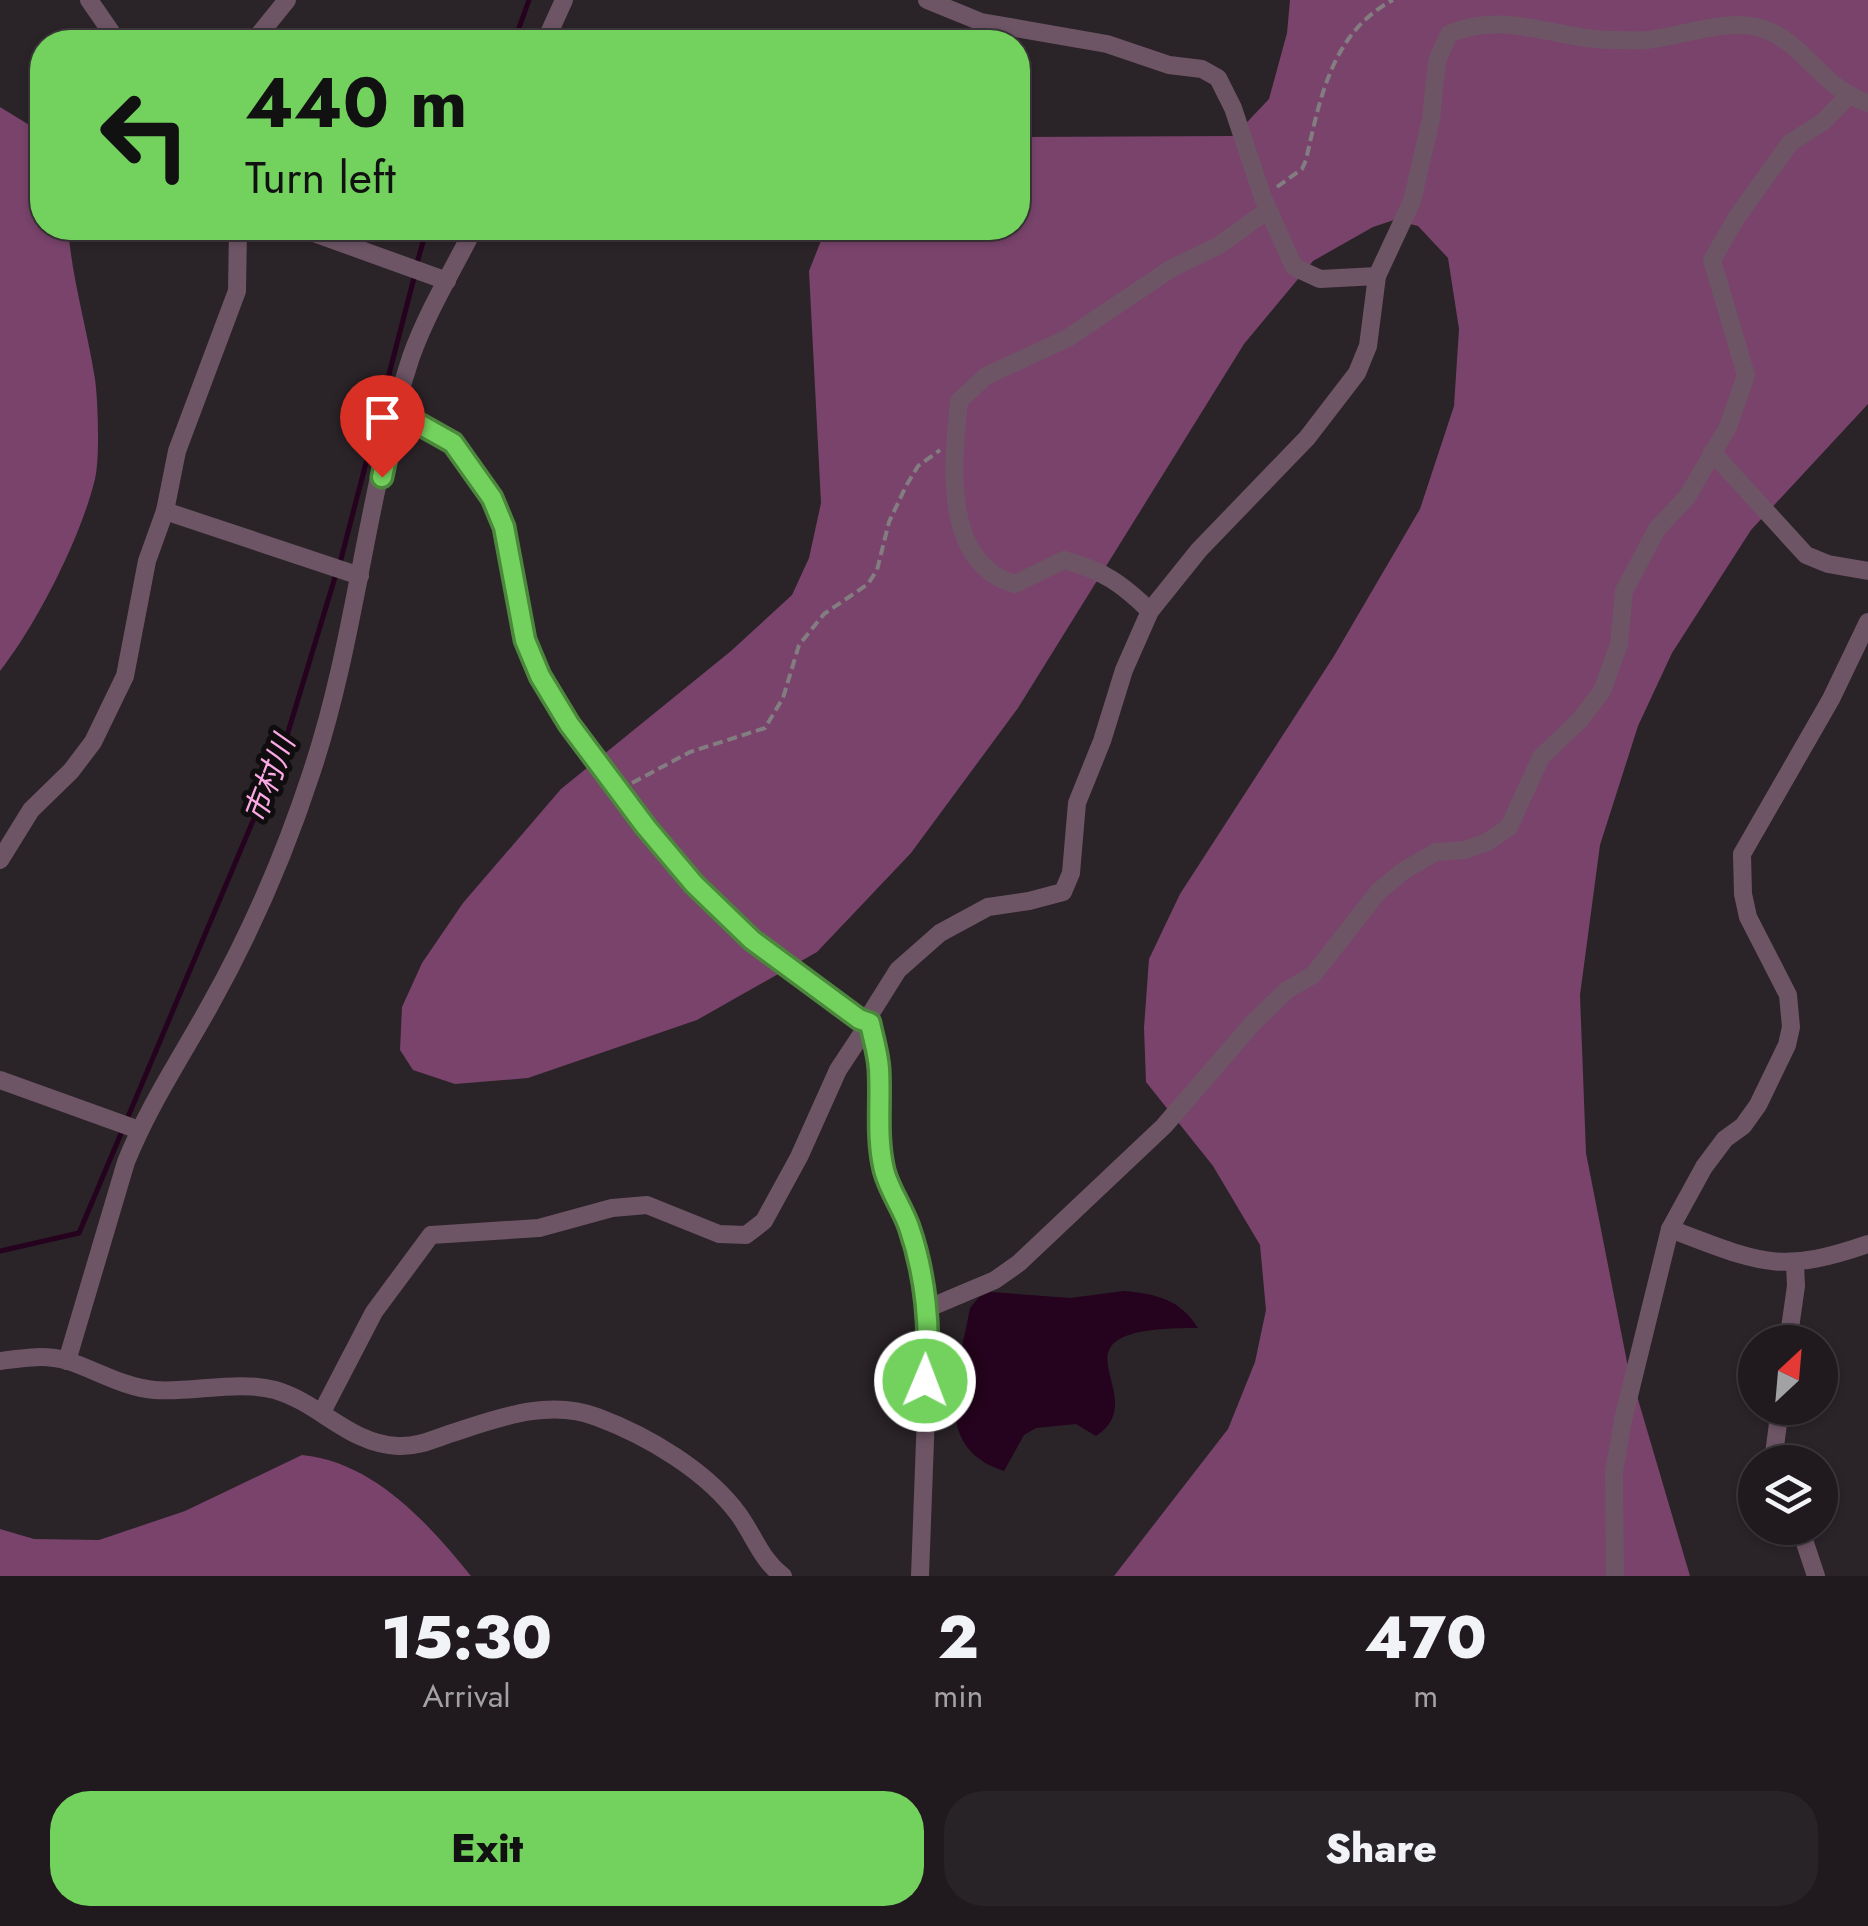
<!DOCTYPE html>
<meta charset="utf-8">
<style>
:root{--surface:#201a1e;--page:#282327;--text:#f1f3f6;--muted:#a2a1a4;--line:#3d383c;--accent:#73d25d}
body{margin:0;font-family:Jost,"Noto Sans JP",sans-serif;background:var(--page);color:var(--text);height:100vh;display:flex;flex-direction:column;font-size:38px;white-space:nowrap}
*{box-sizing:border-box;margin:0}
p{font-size:32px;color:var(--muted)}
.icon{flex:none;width:55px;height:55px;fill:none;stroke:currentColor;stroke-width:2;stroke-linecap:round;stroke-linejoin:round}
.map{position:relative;height:1576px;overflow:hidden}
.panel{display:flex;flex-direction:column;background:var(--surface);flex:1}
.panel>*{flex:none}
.banner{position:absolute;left:30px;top:30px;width:1000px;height:210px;border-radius:40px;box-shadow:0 2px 8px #0004,0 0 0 2px var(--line);background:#73d25d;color:#111;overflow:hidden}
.needle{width:65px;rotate:26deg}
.controls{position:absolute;left:1738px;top:1325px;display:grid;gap:20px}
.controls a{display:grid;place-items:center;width:100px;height:100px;border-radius:50%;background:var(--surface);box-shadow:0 2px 8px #0004,0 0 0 2px var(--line);font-size:50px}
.pin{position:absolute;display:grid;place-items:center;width:85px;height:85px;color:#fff;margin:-102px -42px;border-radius:50% 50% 50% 0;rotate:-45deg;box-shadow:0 0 10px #0007}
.pin .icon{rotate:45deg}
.me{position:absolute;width:110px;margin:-55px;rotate:1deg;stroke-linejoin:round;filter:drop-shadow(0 0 8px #0008)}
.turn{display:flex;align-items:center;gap:35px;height:210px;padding:0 50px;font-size:45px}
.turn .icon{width:130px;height:130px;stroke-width:2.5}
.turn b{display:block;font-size:70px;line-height:85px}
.eta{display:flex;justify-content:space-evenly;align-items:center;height:170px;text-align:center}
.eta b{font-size:60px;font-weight:800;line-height:70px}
.action{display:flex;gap:20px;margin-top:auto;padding:20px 50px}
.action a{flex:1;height:115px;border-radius:40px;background:var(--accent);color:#111;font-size:40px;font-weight:800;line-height:115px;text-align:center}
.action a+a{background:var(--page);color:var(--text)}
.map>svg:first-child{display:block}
.forest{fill:#79436b}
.water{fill:#25021d}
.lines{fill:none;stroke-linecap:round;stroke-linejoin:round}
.stream{stroke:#25021d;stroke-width:5}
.path{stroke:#837d81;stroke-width:4;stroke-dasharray:10 5;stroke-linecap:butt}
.minor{stroke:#6e5566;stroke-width:18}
.route-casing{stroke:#4b883c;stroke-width:25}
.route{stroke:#73d25d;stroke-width:18}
.labels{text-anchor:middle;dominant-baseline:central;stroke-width:10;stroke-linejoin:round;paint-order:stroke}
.water-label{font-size:30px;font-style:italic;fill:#fba8e4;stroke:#100d0f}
</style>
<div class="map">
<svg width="1868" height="1576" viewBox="0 0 1868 1576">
<rect width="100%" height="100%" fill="#2a2328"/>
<g class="forest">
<path d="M1290 0H1868V404L1751 530 1672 653 1638 726 1600 845 1580 995 1586 1153 1627 1362 1690 1576H1114L1228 1429 1255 1362 1266 1310 1260 1245 1213 1166 1146 1082 1144 1028 1149 959 1180 894 1334 656 1420 509 1454 406 1459 329 1448 258 1418 226 1394 220 1373 227 1313 261 1244 344 1018 708 911 853 817 952 697 1020 528 1078 455 1084 413 1070 400 1050 402 1007 422 963 463 903 561 789 731 651 792 595 809 558 821 503 809 271 826 228H1018V137L1234 136 1269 99 1287 33Z"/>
<path d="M0 107 39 131 42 138V228H68C72 279 87 328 95 379 98 400 100 459 95 479 81 537 37 624 0 671Z"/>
<path d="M302 1455C374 1462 428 1523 471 1576H0V1529L34 1539 99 1540 185 1511Z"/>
</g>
<path class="water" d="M1124 1291C1156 1294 1180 1299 1198 1328 1031 1327 1159 1394 1096 1436L1076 1424 1036 1428 1024 1435 1004 1471C927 1447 960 1367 970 1308L979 1297 991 1292 1070 1298Z"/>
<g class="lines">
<g class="stream">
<path d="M514 42 529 0"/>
<path d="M417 263 427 228"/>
<path d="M340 563 415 274"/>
<path d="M0 1251 79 1233 282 752 336 574"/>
</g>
<g class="path">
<path d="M1277 187 1302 169 1306 160C1320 98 1332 32 1393 0"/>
<path d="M632 783 690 752 765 728 783 698 799 645 824 614 868 584 877 570 889 522 906 486 918 466 940 450"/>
</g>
<g class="minor">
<path d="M89 0 118 42"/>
<path d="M927 0 981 22 1107 44 1169 65 1202 69 1218 78 1233 108 1263 198 1294 267 1320 279 1377 276"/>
<path d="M253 42 287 0"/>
<path d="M545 42 564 0"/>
<path d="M300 228 447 281"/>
<path d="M396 411 453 443 492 499 504 527 525 640 540 676 569 725 646 827 694 884 752 940 859 1019 869 1023"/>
<path d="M1712 452 1806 555 1828 564 1868 571"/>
<path d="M165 511 360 576"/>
<path d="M1150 611C1121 583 1104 571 1064 560L1015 584C941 563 953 461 959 401L986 376 1068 338 1172 268 1218 246 1268 210"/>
<path d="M0 860 31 810 71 771 93 742 125 676 147 561 165 511 177 451 237 291 238 228"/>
<path d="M869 1023 879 1065 878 1125 883 1167 889 1186 907 1223 919 1260 924 1310 928 1359 920 1576"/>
<path d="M0 1080 139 1130"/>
<path d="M1670 1229C1757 1261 1776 1276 1868 1244"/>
<path d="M924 1310 995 1280 1019 1263 1164 1126 1253 1023 1287 990 1313 975 1378 892 1403 871 1436 852 1465 850 1487 842 1509 827 1541 757 1580 720 1602 691 1619 644 1624 591 1657 529 1687 497 1728 427 1746 375 1712 260 1737 217 1790 143 1824 121 1847 97"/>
<path d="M1788 1342 1796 1286 1795 1264"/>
<path d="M0 1361C23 1358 45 1354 68 1361 96 1370 123 1387 154 1390 193 1393 237 1380 275 1390 320 1403 349 1444 398 1446 416 1447 432 1440 449 1434 496 1419 548 1398 597 1417 648 1436 707 1471 739 1515 754 1536 762 1561 783 1576"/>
<path d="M67 1361 126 1162C148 1107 180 1059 209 1007 250 934 286 851 312 771 357 636 366 492 411 357 427 312 453 270 474 228"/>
<path d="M322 1412 374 1312 431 1235 539 1228 612 1208 647 1205 719 1234 746 1235 764 1221 799 1157 838 1070 869 1023 871 1013 898 970 940 933 988 907 1029 901 1063 892 1071 873 1077 803 1102 741 1124 670 1150 611 1199 550 1307 438 1357 373 1368 346 1377 276 1412 201 1431 119 1437 61 1449 34C1506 9 1559 41 1616 40 1626 40 1637 41 1647 40 1685 36 1733 15 1769 31 1809 49 1822 88 1868 103"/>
<path d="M1773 1462 1780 1408"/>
<path d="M1800 1528 1816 1576"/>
<path d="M1615 1576 1614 1472 1623 1420 1670 1229 1704 1167 1725 1139 1743 1126 1758 1105 1787 1045 1791 1027 1788 995 1748 917 1743 894 1742 854 1831 699 1868 622"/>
</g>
</g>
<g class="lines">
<defs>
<path id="route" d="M382 477 396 411 453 443 492 498 504 527 525 640 540 676 569 724 646 827 694 884 752 940 859 1019 870 1023C873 1038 878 1053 879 1069 881 1103 876 1136 884 1170 889 1190 902 1207 909 1227 925 1273 932 1332 925 1381"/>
</defs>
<use href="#route" class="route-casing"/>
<use href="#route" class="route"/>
</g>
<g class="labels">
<g class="water-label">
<text transform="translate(269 779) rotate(-69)">市村川</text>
</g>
</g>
</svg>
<div class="controls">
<a><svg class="needle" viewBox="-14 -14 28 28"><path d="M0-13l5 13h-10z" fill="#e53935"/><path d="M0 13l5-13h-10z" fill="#a2a1a4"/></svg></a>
<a><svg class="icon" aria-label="layers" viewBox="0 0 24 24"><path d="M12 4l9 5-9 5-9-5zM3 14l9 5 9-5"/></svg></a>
</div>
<div class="pin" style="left:382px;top:477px;background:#d93025"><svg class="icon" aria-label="arrive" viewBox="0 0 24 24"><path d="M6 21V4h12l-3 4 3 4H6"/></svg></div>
<svg class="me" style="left:925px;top:1381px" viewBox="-20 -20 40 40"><circle r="17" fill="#73d25d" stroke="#fff" stroke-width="3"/><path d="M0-11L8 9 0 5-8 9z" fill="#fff"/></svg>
<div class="banner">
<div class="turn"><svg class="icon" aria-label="left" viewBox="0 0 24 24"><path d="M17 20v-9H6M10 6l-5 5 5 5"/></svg><div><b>440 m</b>Turn left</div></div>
</div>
</div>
<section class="panel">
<div class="eta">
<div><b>15:30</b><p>Arrival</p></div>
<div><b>2</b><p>min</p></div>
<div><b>470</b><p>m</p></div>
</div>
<div class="action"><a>Exit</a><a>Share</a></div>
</section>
